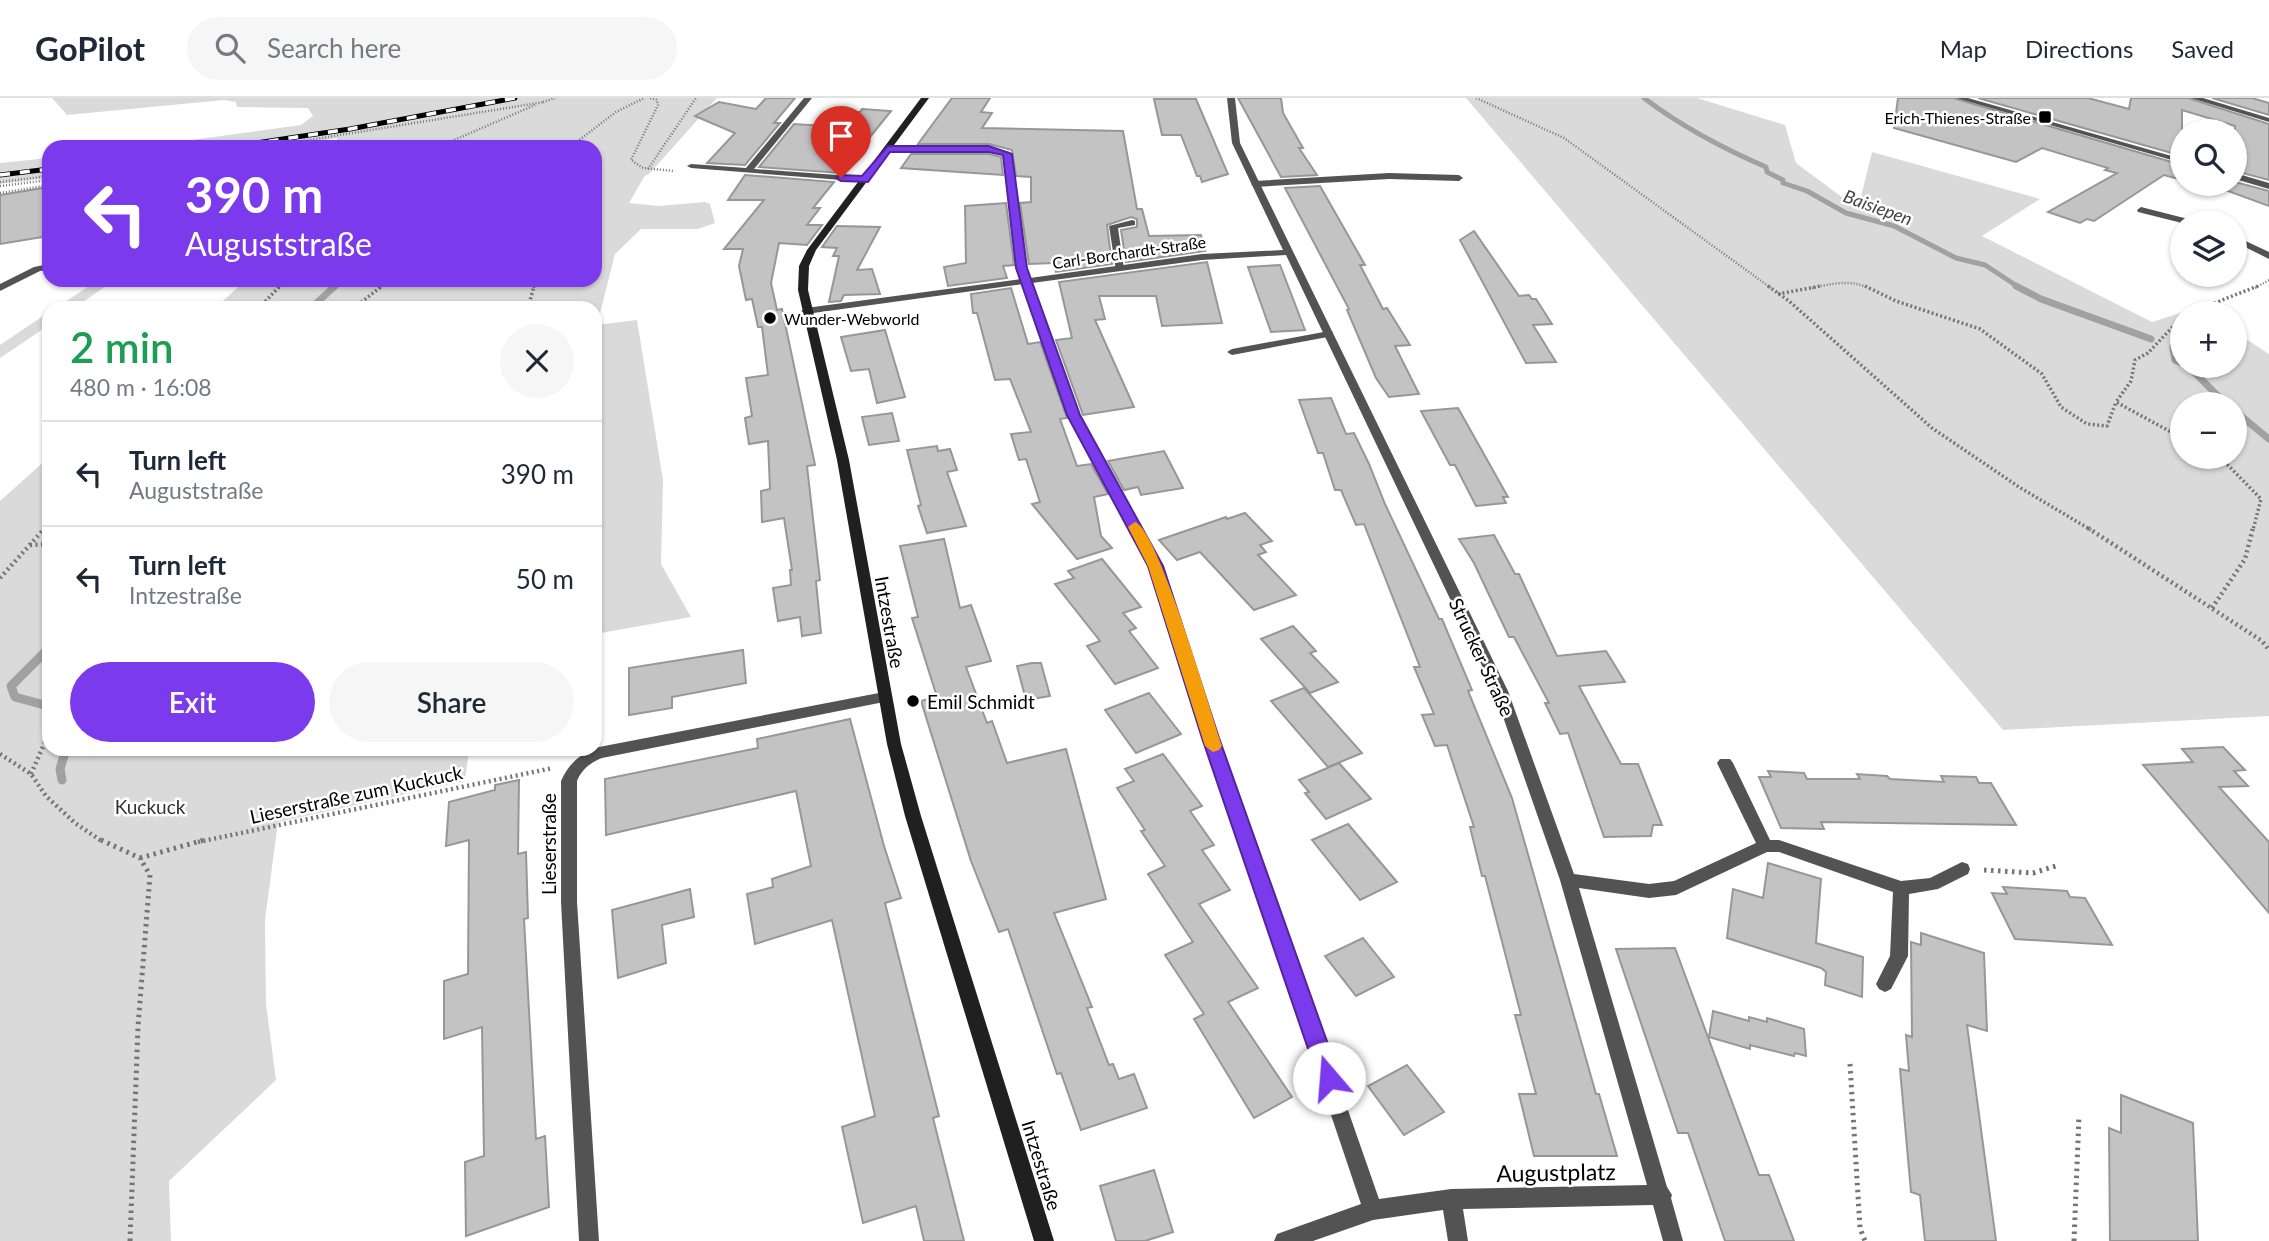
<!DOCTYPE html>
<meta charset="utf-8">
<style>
:root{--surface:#fff;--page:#f6f6f7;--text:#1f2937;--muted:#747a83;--line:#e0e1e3;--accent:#7c3aed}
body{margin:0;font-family:Lato,sans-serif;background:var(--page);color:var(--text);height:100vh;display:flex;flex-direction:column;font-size:26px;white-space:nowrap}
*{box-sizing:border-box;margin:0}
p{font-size:23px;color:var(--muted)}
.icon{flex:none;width:38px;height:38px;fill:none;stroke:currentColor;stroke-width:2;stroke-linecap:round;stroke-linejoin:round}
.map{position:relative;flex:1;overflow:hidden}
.side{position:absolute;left:42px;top:203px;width:560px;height:455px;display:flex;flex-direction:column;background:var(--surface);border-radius:21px;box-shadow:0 2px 5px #0004}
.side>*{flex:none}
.banner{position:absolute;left:42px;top:42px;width:560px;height:147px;border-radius:21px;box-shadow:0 2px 5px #0004;background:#7c3aed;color:#fff;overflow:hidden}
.buttons{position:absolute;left:2170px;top:21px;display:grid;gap:14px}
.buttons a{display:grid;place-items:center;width:77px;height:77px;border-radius:50%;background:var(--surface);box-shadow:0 2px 5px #0004;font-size:35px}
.pin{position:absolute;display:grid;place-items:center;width:60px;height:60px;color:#fff;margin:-72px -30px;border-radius:50% 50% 50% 0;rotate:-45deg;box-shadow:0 0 7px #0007}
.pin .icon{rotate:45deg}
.me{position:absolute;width:77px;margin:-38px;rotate:342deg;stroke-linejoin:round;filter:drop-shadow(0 0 5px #0008)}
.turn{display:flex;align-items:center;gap:24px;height:147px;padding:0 28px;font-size:32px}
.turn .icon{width:91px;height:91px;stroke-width:2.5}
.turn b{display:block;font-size:49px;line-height:60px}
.round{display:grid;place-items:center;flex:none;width:74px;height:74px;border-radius:37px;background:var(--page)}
.head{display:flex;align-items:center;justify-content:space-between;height:119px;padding:0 28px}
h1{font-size:42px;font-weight:600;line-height:52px;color:#1e9e55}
.action{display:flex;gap:14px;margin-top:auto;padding:14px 28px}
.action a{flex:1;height:80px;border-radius:42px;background:var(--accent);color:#fff;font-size:28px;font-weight:600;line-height:80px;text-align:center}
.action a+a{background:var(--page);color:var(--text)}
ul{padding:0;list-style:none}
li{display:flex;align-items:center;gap:21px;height:105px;padding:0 28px;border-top:2px solid var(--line)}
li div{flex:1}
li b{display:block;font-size:26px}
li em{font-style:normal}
header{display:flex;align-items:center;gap:42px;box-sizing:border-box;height:98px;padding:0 35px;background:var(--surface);border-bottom:2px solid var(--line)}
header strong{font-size:33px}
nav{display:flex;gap:38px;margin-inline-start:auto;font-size:24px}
.search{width:490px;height:63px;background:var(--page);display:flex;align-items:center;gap:18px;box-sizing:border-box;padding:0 24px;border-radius:38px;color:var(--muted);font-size:26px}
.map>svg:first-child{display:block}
.green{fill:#dadada;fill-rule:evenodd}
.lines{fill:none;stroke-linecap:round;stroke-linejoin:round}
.stream-far2{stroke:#a1a1a1;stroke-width:5}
.stream-far1{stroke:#a1a1a1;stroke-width:7}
.stream{stroke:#a1a1a1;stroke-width:9}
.building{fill:#c3c3c3;stroke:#979797;stroke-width:2}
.path-far3{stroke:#757575;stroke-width:2.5;stroke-dasharray:1 2;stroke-linecap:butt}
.path-far2{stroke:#757575;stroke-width:3.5;stroke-dasharray:2 2.5;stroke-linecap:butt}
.path-far1{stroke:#757575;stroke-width:4.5;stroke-dasharray:2 3.5;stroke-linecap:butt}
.path{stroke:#757575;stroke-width:5;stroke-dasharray:2.5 4.5;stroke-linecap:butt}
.service{fill:#535353;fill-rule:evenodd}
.minor{fill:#535353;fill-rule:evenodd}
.secondary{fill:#202020;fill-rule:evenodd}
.rail-casing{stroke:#000;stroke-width:5}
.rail{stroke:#fff;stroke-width:3.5;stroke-dasharray:10;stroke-linecap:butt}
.route{fill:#7c3aed;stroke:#51269a;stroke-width:2}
.slow{fill:#f59e0b}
.poi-dot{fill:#000;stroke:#fff;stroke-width:2.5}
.labels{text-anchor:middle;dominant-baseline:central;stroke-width:5;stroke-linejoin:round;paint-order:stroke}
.far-poi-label{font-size:16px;fill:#000;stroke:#fff;text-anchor:end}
.far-street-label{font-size:16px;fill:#000;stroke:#fff}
.far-water-label{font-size:18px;font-style:italic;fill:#424242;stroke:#fff}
.street-label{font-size:19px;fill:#000;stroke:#fff}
.poi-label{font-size:19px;fill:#000;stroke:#fff;text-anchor:start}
.park-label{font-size:19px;fill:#313131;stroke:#fff}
.near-street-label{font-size:23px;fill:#000;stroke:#fff}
</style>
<header>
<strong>GoPilot</strong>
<div class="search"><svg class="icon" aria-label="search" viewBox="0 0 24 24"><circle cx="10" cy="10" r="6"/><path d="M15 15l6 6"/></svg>Search here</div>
<nav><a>Map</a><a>Directions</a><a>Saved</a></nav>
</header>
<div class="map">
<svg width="2269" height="1143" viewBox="0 0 2269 1143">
<rect width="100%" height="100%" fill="#fff"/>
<g class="green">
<path d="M52 0H717L650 75 644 79 629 105 659 108 705 104 710 106 715 125 698 131H641L615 156 597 227 637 222 663 382 661 466 691 519 595 536V210H215L246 182H595V49H338L337 40 279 49H141L301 27 313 18 308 10 237 9 236 4 224 2 67 17Z"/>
<path d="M1466 0H1697L1785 27 1796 65 1858 111 1872 54 2040 101 1982 138 2152 224 2196 210 2205 215H2182V268H2235V234L2269 256V618L2003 632ZM2182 306H2235V359H2182Z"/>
<path d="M49 60V80L0 86V65Z"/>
<path d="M98 182H115L74 210H56Z"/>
<path d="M49 214V227L0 260V247Z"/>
<path d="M49 359V651H469L465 683 278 724 265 822 266 906 276 982 169 1083 171 1143H0V403Z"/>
</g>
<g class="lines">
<g class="stream-far2">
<path d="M1644 0C1682 29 1722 50 1766 69L1767 74 1783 82V85L1807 93 1846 115 1894 128 1956 160 1985 167 2020 190"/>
<path d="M333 190 341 182"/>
</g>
<g class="stream-far1">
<path d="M2016 188 2041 201 2151 241"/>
<path d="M311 210 335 188"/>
<path d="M2173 249 2175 262 2182 265"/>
<path d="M2188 268 2226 306"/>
<path d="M2235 313 2269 341"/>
</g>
<g class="stream">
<path d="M48 608 15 599 11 588 49 550"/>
<path d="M62 682 60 671 66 651"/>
</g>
</g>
<g class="building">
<path d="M766 0H795L774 25H780L745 67 707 65 735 35 695 18 719 4 756 11Z"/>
<path d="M952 0H990L981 14 992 15 982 30 1123 33 1137 111H1142L1149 138 1201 137 1205 153 1126 164 1121 132 1137 129V121L1131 119 1107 127 1112 166 1056 174 1054 165 1029 166 1020 105 1031 104V79L1016 78 1012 52 989 46H918Z"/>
<path d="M1238 0H1281L1283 15 1303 50H1299L1317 77 1281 79Z"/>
<path d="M1898 0H1953L2182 67V82L2164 77 2094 123 2087 121 2080 125 2048 114 2117 75 2105 72 2108 70 2042 50 2016 64 1894 30Z"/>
<path d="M1978 0H2088L2129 11 2131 0H2188L2269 26V82L2235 73V28L2182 12V58Z"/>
<path d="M2212 0H2252L2269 5V17Z"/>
<path d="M1154 1H1196L1228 76 1202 84 1200 78H1197L1181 37H1162Z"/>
<path d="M862 11 891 13 841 75 759 69 794 26 840 29 852 14H860Z"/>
<path d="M911 56H989L1001 59 1003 77 901 70Z"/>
<path d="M745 77 834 84 813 110H820L807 127H822L807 147 779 145 771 185 777 212 782 211 815 367 807 368 820 482 816 483 821 535 802 538 800 519 778 523 773 490 791 487 790 472H792L784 420 762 424 761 393 770 391 768 343 749 346 745 320 752 318 746 280 768 277 762 229H758L752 201 746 202 739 168 743 151H724L764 102H728Z"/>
<path d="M2235 84 2269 93V108L2209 86Z"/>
<path d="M1320 88 1365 167H1360L1383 211 1387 210 1410 247 1395 248 1419 296 1389 299 1376 280 1347 212 1349 211 1285 90Z"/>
<path d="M49 89V138L0 146V97Z"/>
<path d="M1006 105 1014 167 1003 168 1007 180 948 188 944 169 966 165 965 108Z"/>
<path d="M837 128 880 129 857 172 872 171 880 196 844 197 841 203 829 204 839 158H833L837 150 822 149Z"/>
<path d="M1474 133 1519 198 1529 197 1532 201H1536L1552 226 1533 227 1556 264 1526 265 1460 142Z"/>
<path d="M1207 164 1222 225 1162 228 1156 198H1099L1105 221 1095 222 1134 309 1083 317 1056 242 1072 240 1059 184Z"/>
<path d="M1280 167 1305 232 1271 234 1248 169Z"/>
<path d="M1011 190 1028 246 1040 244 1067 320 1060 321 1077 368 1091 366 1108 396 1094 399 1101 438 1112 450 1077 461 1032 406 1040 404 1026 361 1019 362 1011 336 1031 334 1010 281 995 282 977 215H973L971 196Z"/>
<path d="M885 232 905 299 877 305 869 271 851 273 841 239Z"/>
<path d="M1331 300 1346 336 1354 335 1369 366 1385 406 1439 521H1442L1472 592 1468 593 1512 700 1596 996H1599L1617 1058H1534L1519 996H1536L1515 917H1521L1485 778H1482L1470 729H1474L1447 647 1435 648 1422 617 1434 616 1414 569H1420L1364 426 1356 427 1341 392H1335L1323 355H1318L1299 302Z"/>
<path d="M1458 310 1508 399H1503L1506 405 1476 408 1455 367H1450L1421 313Z"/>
<path d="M892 315 899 343 869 347 862 319Z"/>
<path d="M937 348 938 353 950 351 957 372 947 374 966 428 927 435 918 408 921 407 907 352Z"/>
<path d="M1164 353 1183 390 1141 397 1138 389 1124 392 1108 363Z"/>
<path d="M1245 415 1272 443 1260 447 1266 454 1258 457 1296 497 1254 512 1200 454 1177 462 1159 442 1226 419 1227 421Z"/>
<path d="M1494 437 1515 476H1519L1557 558 1606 553 1625 584 1579 588 1621 666H1638L1662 727H1653L1651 738 1604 739 1568 635 1560 636 1545 605H1549L1514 539H1509L1474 465 1459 441Z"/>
<path d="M944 441 960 510 971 507 991 563 966 569 987 625 992 623 1007 665 1066 651 1106 801 1054 815 1092 909 1087 910 1109 967 1113 966 1119 981 1134 976 1147 1010 1081 1032 1061 975 1057 976 1008 831 999 834 971 763 921 603 937 599 912 520 918 519 900 448Z"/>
<path d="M1102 461 1141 509 1123 515 1136 530 1129 533 1158 570 1115 586 1087 548 1100 543 1055 486 1074 480 1068 473Z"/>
<path d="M1293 528 1316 553 1310 555 1338 584 1310 595 1261 541Z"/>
<path d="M743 552 746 585 672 599V610L629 617V570Z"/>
<path d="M1032 565H1041L1050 598 1026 602 1017 568Z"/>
<path d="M1304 590 1362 655 1328 669 1271 603Z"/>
<path d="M1149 595 1181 636 1136 655 1105 612Z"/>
<path d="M850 621 884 748 901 800 885 805 939 1018 933 1020 964 1143H924L916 1108 863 1125 842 1029 875 1018 832 822 755 846 747 796 773 789 772 781 811 768 796 693 606 737 605 681 758 650 757 641Z"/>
<path d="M2223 649 2245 672 2234 673 2248 688 2219 689 2269 744V815L2143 667 2193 664 2182 651Z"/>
<path d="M1163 656 1202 708 1190 713 1214 747 1202 752 1230 792 1199 806 1258 890 1228 904 1292 999 1254 1020 1194 921 1204 916 1165 857 1193 844 1148 776 1165 768 1141 733 1145 732 1117 690 1134 683 1125 671Z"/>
<path d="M1339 665 1371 701 1326 721 1305 695 1309 694 1299 682Z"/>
<path d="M1768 673 1804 675 1807 681H1860L1857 676 1887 678 1890 681 1944 684 1941 678 1976 679 1979 685H1991L2016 727 1821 724 1824 731 1781 730 1759 679H1771Z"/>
<path d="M519 682 518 756 526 754 528 820 524 821 536 1041 545 1038 549 1109 466 1138 465 1064 484 1058 482 929 444 941V883L468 876 469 742 446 748 449 704 495 692V687Z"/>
<path d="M1348 726 1397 784 1360 802 1312 742Z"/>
<path d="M1768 765 1821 781 1816 845 1863 859 1862 899 1825 887 1826 874 1821 870 1727 840 1733 791 1763 800Z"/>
<path d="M2003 789 2067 793 2070 799 2085 800 2112 847 2015 841 1992 795 2007 796Z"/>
<path d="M690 791 694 819 662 827 666 865 618 880 612 812Z"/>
<path d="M1921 835 1984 855 1987 933 1967 927 1996 1143H1925L1920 1097 1911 1094 1900 971 1909 973 1906 937 1912 939 1911 844 1921 847Z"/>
<path d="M1363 840 1394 879 1356 898 1325 858Z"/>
<path d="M1675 850 1759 1077H1769L1794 1143H1725L1688 1035H1678L1616 851Z"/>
<path d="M1713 913 1749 923V919L1767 924V920L1804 931 1806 958 1795 955 1794 958 1750 947V951L1709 939Z"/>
<path d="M1407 967 1444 1014 1404 1037 1368 988Z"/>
<path d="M2121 997 2193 1025 2198 1143H2110L2109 1030 2121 1035Z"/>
<path d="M1154 1072 1173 1134 1145 1143H1116L1100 1088Z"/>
</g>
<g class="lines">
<g class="path-far3">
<path d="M650 0 657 2 658 7 631 62 643 70 674 73"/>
<path d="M1476 0 1564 40 1771 190"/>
<path d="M543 4 555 0"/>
<path d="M266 49 544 4"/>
<path d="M307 49 326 46V49"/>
<path d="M438 49 535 7"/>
<path d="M570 49 616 14 644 0"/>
<path d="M648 71 696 0"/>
<path d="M0 84 49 78"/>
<path d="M0 88 49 82"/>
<path d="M0 95 49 87"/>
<path d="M279 190 286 182"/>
<path d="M380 190 389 182"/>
<path d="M534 190 536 182"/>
<path d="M1812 190C1830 186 1851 181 1868 190"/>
<path d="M2255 190 2269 182"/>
</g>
<g class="path-far2">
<path d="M1768 188 1789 203 1932 330 2019 389 2091 432"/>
<path d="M1865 188 1896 203 1980 231 2042 276 2061 309 2087 326 2107 328 2116 304"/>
<path d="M1778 196 1821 188"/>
<path d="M259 210 280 188"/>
<path d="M354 210 382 188"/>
<path d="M528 210 534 188"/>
<path d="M2189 215 2258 188"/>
<path d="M2182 219 2148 255 2135 262 2131 283 2116 304 2182 340"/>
<path d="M2216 359 2225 364 2261 401 2253 432"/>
<path d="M44 432 49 426"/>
</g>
<g class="path-far1">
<path d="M2088 430 2262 543 2269 552"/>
<path d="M30 447 49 446"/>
<path d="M0 480 45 430"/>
<path d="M2212 510 2245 461 2253 430"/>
<path d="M0 656 31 676 46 698 75 725 103 744"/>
<path d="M31 676 49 635"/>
<path d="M198 744 553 670"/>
</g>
<g class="path">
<path d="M101 742 140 760"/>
<path d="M140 760 204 742"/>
<path d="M1984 772 2033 775 2056 768"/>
<path d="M1850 966 1860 1130 1865 1143"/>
<path d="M130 1143 138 929 150 777 140 760"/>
<path d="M2074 1143 2079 1018"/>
</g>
<g class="service">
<path d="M1389 75 1459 77 1463 80 1459 83 1389 81 1255 89 1251 86 1255 83Z"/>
<path d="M1132 122 1135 123V127L1118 130 1124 171 1116 173 1109 128Z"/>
<path d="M49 166V172L40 173 0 193V186L34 169Z"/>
<path d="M1329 233 1333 234V238L1232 257 1227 254 1232 251Z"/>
</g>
<g class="minor">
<path d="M804 0H812L754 71 864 79 867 80V84L691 70 687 68 691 66 746 70Z"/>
<path d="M1227 0H1235L1240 45 1508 593 1574 776 1649 786 1674 783 1756 745 1717 665 1720 661H1730L1733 665 1770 742H1779L1901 783 1930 780 1962 764 1968 766 1970 771 1968 776 1938 791 1909 796 1908 858 1891 891 1885 894 1879 891 1876 886 1890 858 1893 794 1779 754H1767L1676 797 1649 800 1579 790 1667 1089 1672 1097 1671 1100 1683 1143H1663L1653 1107 1463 1111 1468 1143H1448L1443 1112 1373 1122 1313 1143H1274L1277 1136 1361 1106 1204 640 1150 468 1068 317 1023 186 806 216 801 213 806 210 1021 181 1017 170 1003 57 989 53H885L884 51 888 49H989L1010 54 1027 170 1030 180 1202 156 1283 152 1232 45ZM1286 157 1494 593 1560 782 1647 1087 1451 1091 1379 1101 1218 640 1162 468 1080 317 1032 185 1202 162Z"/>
<path d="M1956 0H1968L2182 61V65Z"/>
<path d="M2191 0H2203L2269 20V24Z"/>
<path d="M2235 75 2269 85V91L2235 81Z"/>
<path d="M2141 109 2192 122 2193 124 2182 125 2138 114 2137 112Z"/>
<path d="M2235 138 2269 154V161L2235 144Z"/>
<path d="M884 594 889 595 891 599 889 603 602 660C590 665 582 671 577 683V804L599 1143H579L561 804V683C569 665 581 655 599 649Z"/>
</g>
<path class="secondary" d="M921 0H929L816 152 809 168 808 192 849 362 901 646 921 718 1054 1143H1034L905 718 887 646 837 362 798 192 799 168 807 152Z"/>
<defs>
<g id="rail">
<path d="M229 49 350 31 515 0"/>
<path d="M0 77 49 71"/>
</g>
</defs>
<use href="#rail" class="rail-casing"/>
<use href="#rail" class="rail"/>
</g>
<path class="route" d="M888 48H989L1012 56 1027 170 1080 317 1163 468 1219 640 1340 980 1336 987 1329 989 1321 987 1318 980 1202 640 1148 468 1067 317 1016 170 1003 57 989 54H890L868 84 841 83 836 80 841 77 862 78Z"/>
<path class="slow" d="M1135 424C1158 431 1211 615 1222 648L1219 652 1213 654 1205 648 1148 468 1128 429Z"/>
<g class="poi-dot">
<rect x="2038" y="12" width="14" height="14" rx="3.5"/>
<circle cx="770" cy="220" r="7"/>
<circle cx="913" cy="603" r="7"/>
</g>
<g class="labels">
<g class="far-poi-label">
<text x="2031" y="19">Erich-Thienes-Straße</text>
<text x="784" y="220" text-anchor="start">Wunder-Webworld</text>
</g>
<g class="far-street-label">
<text transform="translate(1129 154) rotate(-8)">Carl-Borchardt-Straße</text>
</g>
<g class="far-water-label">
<text transform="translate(1878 109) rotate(20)">Baisiepen</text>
</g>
<g class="street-label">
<text transform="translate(890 524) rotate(80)">Intzestraße</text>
<text transform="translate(1482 559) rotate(65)">Strucker Straße</text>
<text transform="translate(356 696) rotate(-12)">Lieserstraße zum Kuckuck</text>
<text transform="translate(548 746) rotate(-90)">Lieserstraße</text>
<text transform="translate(1042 1067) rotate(73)">Intzestraße</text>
</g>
<g class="poi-label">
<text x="927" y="603">Emil Schmidt</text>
</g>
<g class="park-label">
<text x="150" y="708">Kuckuck</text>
</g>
<g class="near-street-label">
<text transform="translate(1556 1074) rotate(-1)">Augustplatz</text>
</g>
</g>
</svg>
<div class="buttons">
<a><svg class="icon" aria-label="search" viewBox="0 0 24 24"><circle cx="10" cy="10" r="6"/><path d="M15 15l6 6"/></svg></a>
<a><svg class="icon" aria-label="layers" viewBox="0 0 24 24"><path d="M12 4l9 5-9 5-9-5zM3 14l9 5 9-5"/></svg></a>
<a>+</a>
<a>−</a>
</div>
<div class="pin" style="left:841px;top:80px;background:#d93025"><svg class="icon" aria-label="arrive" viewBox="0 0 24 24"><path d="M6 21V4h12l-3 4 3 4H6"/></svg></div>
<svg class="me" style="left:1329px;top:980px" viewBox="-20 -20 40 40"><circle r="19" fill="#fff"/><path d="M0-13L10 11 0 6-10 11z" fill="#7c3aed"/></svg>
<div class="banner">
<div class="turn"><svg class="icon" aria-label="left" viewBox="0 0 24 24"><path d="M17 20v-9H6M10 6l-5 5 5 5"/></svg><div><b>390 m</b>Auguststraße</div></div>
</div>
<section class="side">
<div class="head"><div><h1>2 min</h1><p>480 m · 16:08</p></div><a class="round"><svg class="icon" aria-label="close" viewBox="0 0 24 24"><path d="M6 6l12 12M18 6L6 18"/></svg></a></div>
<ul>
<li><svg class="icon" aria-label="left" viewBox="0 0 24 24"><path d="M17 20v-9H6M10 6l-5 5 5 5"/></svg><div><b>Turn left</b><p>Auguststraße</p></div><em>390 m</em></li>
<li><svg class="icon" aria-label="left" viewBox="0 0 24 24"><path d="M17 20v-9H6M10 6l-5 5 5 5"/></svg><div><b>Turn left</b><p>Intzestraße</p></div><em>50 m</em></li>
</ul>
<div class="action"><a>Exit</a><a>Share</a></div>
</section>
</div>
